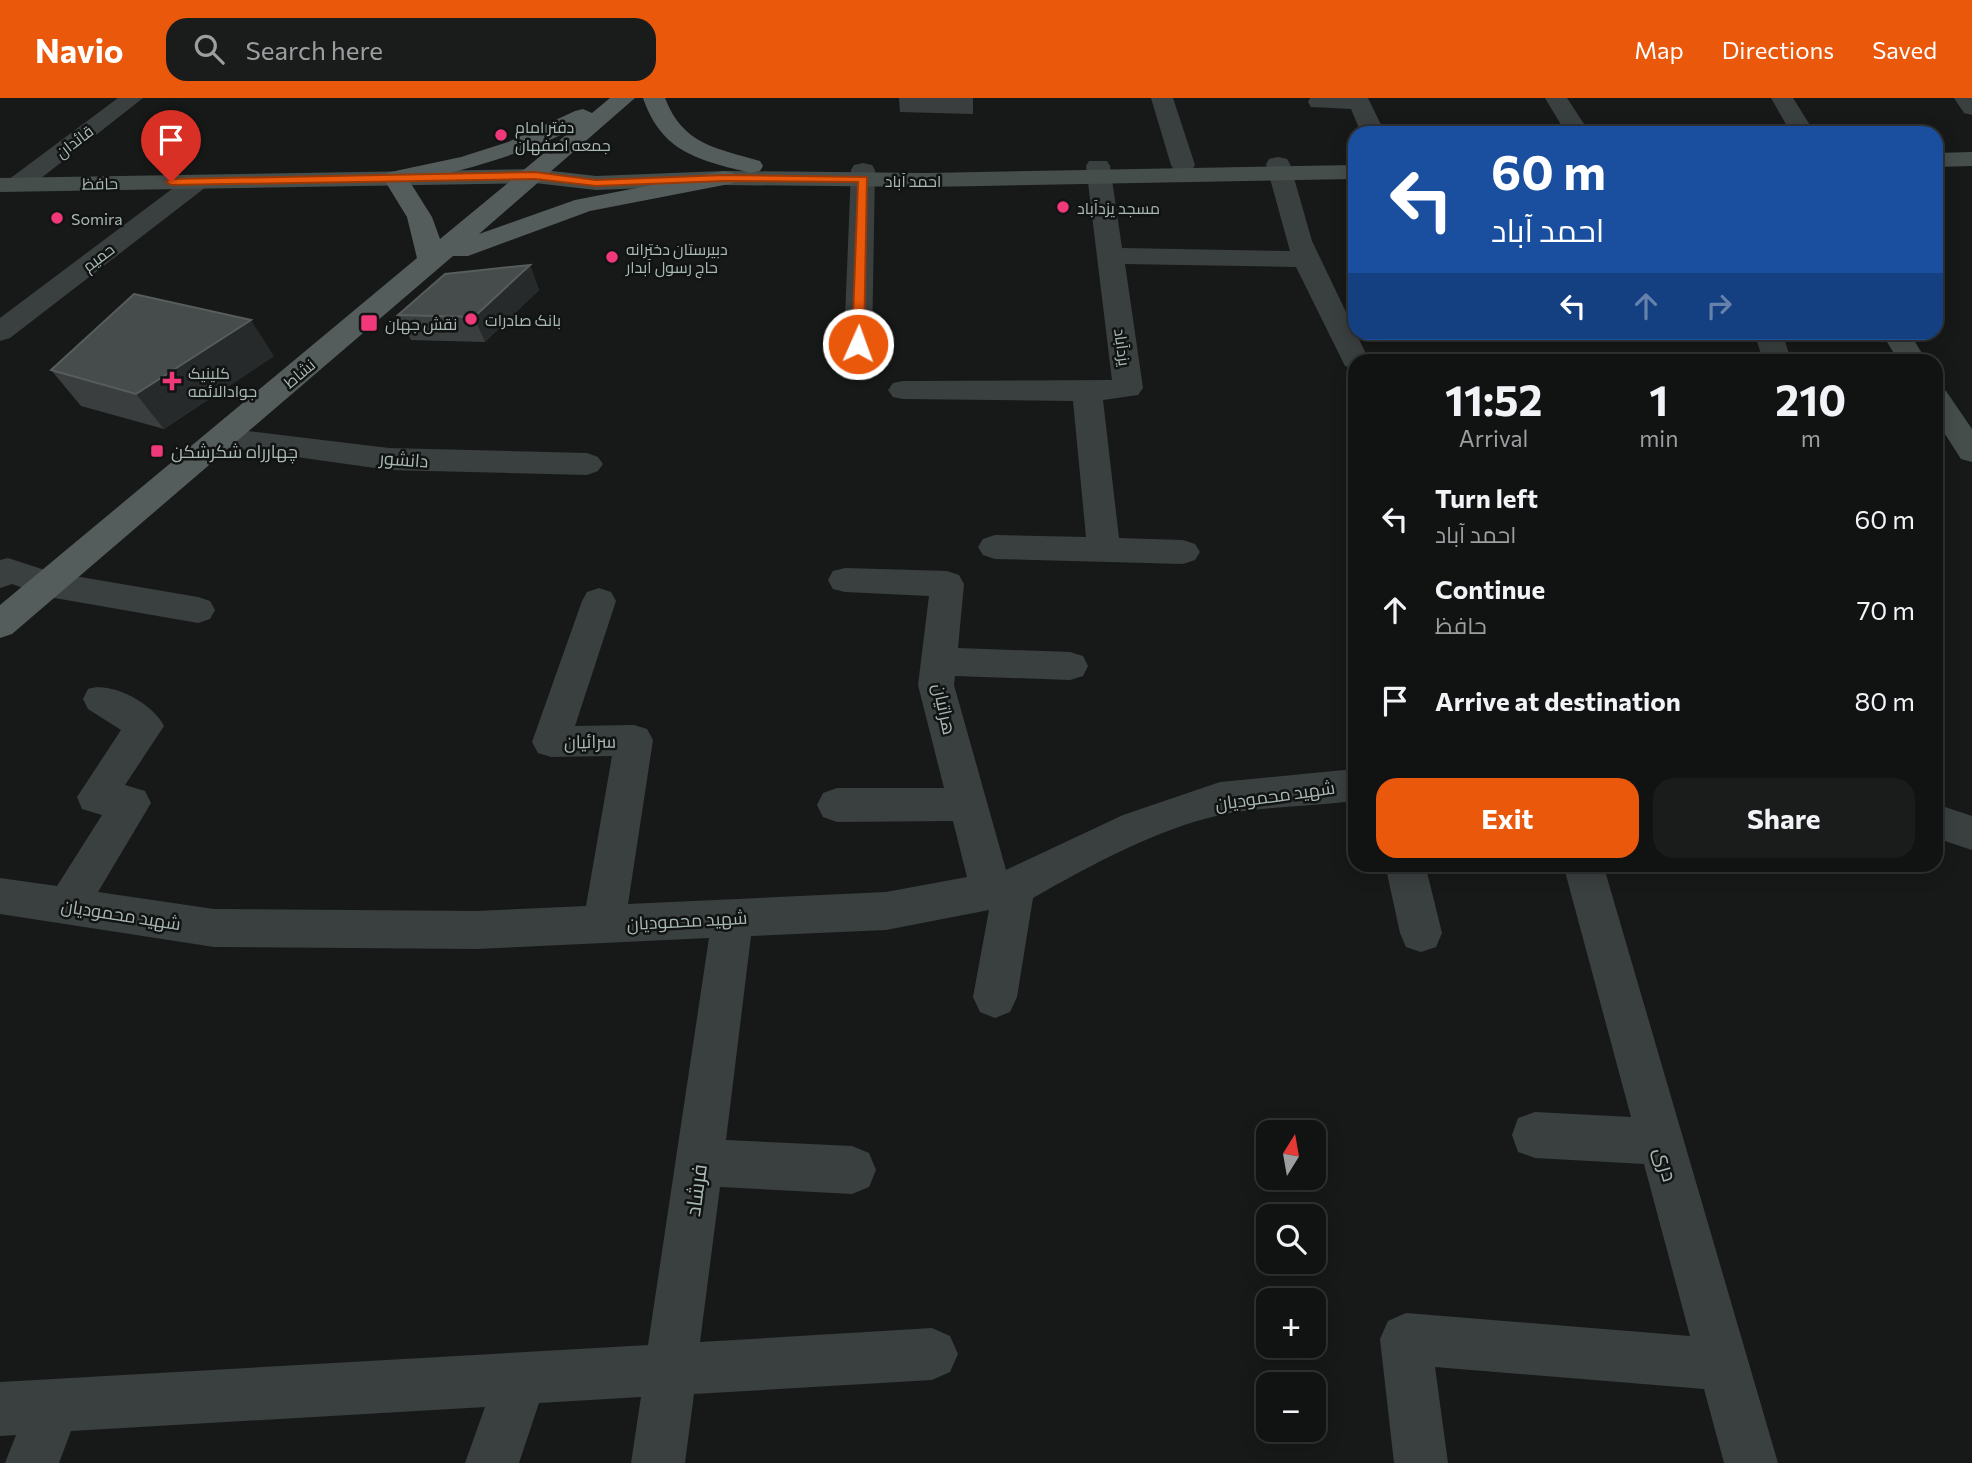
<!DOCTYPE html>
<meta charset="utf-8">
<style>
:root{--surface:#111313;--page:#1a1c1c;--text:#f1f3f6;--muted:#9c9ea0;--line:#303233;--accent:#ea580c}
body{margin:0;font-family:Commissioner,Cairo,sans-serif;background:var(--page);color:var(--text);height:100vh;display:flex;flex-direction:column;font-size:26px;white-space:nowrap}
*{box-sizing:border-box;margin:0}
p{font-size:23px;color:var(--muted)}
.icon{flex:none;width:38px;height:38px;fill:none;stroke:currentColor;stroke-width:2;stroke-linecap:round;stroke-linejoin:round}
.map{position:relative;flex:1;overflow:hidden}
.drawer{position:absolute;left:1348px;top:256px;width:595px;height:518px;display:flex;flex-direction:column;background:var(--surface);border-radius:21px;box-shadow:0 4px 18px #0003,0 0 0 2px var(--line)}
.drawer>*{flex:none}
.banner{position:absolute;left:1348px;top:28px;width:595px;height:214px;border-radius:21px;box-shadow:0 4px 18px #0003,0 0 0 2px var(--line);background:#1a4fa0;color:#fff;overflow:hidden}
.needle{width:46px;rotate:11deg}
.buttons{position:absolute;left:1256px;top:1022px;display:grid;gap:14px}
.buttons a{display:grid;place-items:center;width:70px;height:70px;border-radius:14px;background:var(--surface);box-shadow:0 4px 18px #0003,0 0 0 2px var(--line);font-size:35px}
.pin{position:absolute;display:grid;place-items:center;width:60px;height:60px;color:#fff;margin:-72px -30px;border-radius:50% 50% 50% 0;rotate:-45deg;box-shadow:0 0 7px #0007}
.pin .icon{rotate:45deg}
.me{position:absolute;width:77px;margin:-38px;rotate:2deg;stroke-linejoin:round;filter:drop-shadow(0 0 5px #0008)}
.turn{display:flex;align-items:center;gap:24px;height:147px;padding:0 28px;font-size:32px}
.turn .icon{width:91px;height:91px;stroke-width:2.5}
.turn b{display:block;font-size:49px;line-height:60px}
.lanes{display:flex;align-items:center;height:66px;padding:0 28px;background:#0003;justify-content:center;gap:35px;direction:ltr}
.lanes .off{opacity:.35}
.eta{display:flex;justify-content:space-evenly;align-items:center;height:119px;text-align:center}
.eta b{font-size:42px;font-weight:700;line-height:49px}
.action{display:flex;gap:14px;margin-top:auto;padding:14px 28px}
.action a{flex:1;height:80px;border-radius:21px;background:var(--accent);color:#fff;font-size:28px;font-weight:700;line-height:80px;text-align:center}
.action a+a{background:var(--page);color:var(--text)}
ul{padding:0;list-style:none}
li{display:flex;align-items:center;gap:21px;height:91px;padding:0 28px}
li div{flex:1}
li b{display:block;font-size:26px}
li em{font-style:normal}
header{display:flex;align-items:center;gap:42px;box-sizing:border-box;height:98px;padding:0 35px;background:var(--accent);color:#fff}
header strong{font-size:33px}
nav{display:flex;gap:38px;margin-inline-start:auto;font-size:24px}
.search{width:490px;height:63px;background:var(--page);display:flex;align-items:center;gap:18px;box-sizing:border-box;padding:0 24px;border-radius:21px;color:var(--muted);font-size:26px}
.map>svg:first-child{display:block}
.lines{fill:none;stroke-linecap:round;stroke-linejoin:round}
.street{fill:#3a403f;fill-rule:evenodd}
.secondary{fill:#464e4c;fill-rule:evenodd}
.primary{fill:#545d5b;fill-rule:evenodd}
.wall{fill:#3a3e3e}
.shaded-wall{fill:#272a2a}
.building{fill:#464b4b;stroke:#565d5b;stroke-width:2}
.route{fill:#ea580c;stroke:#983908;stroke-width:2}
.poi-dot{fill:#f0387b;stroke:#121414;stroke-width:2.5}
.labels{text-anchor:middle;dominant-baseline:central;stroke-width:5;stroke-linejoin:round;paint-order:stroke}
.far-poi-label{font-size:16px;fill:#a9b9b4;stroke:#121414;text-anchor:start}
.far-street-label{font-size:16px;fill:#a9b9b4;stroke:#121414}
.poi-label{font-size:18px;fill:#a9b9b4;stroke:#121414;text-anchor:start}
.street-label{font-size:18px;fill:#a9b9b4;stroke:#121414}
.near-street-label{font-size:21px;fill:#a9b9b4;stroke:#121414}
</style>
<header>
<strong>Navio</strong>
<div class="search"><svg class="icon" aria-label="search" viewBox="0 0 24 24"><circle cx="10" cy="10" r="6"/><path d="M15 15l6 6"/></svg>Search here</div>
<nav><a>Map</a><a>Directions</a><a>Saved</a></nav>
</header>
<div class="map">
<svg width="1972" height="1365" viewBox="0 0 1972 1365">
<rect width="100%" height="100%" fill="#171919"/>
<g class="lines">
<g class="street">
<path d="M118 0H143L26 92H8L5 87 8 82Z"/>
<path d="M1151 0H1173L1195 67 1192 72H1174L1171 67Z"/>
<path d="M1310 0H1368L1385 35H1361L1351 11 1311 9 1308 4Z"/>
<path d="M1545 0H1567L1590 35H1566Z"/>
<path d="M1771 0H1793L1815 35H1791Z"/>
<path d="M1954 0H1972V17L1964 15Z"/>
<path d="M1278 59 1287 61 1290 66 1312 143 1369 262H1354V271L1345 268 1296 169 1125 166 1143 290 1138 297 1103 302 1119 440 1183 442 1195 446 1200 454 1195 462 1183 466 995 461 983 457 978 449 983 441 995 437 1086 439 1073 303 903 301 893 299 888 292 893 285 903 283 1112 282 1086 68 1089 63H1107L1110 68 1122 150 1290 153 1266 66 1269 61Z"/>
<path d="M863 65 872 67 875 72 872 246 868 252 858 255 848 252 844 246 851 72 854 67Z"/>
<path d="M197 77 206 79 209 84 206 89 10 240 0 243V220L188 79Z"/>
<path d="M1754 234H1782L1791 262H1763Z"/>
<path d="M222 330 389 350 587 355 598 359 603 366 598 373 587 377 389 372 211 347 207 340 211 333Z"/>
<path d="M8 460 51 474 198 499 210 503 215 512 210 521 198 525 49 499 12 486 0 490V462Z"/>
<path d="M845 470 947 473 959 477 964 486 958 550 1070 554 1083 558 1088 568 1083 578 1070 582 955 578 954 587 1006 772 1123 717 1220 684 1354 671V703C1310 709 1264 708 1220 717 1157 731 1089 768 1033 800L1017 899 1010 914 995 920 980 914 973 899 989 812 886 832 751 838 726 1042 852 1048 869 1055 876 1072 869 1089 852 1096 720 1089 700 1244 932 1230 950 1238 958 1256 950 1274 932 1282 694 1296 685 1365H631L641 1299 539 1305 519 1365H465L485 1309 71 1333 59 1365H5L16 1337 0 1338V1284L648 1247 709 840 476 851 214 849 0 816V780L57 788 102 717 82 711 77 699 121 632 88 611 83 601 88 591C112 583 153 606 164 628L125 687 145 693 151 705 98 794 214 811 476 813 586 808 612 658 551 659 538 655 532 644 582 503 587 494 599 490 611 494 616 503 575 628 634 627 647 631 653 642 628 806 886 794 967 779 953 723 837 724 823 719 817 707 823 695 837 690H944L918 587 929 498 845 494 833 491 828 482 833 473Z"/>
<path d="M1936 706 1972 718V752L1936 740Z"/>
<path d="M1385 766H1425L1442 835 1436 849 1421 854 1406 849 1400 835Z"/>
<path d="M1563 766H1603L1778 1365H1724L1704 1291 1435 1269 1448 1365H1394L1380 1241 1388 1223 1406 1215 1690 1238 1644 1066 1535 1060 1518 1054 1512 1037 1518 1020 1535 1014 1631 1019Z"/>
</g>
<g class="secondary">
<path d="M1972 54V68L1936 69V55Z"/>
<path d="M1354 67V81L927 89 724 87 596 92 535 85 0 94V80L535 71 596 78 724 73 927 75Z"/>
<path d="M1881 234H1909L1926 262H1898Z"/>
<path d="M1936 290 1946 293 1972 331V364L1961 361 1936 322Z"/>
</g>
<g class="primary">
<path d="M610 0H635L479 136 575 102 724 73 733 75 736 80 733 85 724 87 590 113 468 158H453L12 536 0 540V507L417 160 407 119 383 80 386 75 461 59 508 44 575 13 583 11 592 15ZM572 32 440 141 432 119 410 84C467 72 519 57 572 32Z"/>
<path d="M643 0H665C683 47 716 50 760 63L763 68 760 73 751 75C699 62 662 55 643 0Z"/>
</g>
</g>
<g class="wall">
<path d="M899 0H973V16L900 14Z"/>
<path d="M530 167 539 192 485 244 411 242 398 217Z"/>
<path d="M274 258 164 331 81 308 51 272Z"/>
</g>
<g class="shaded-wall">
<path d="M530 167 539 192 485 244 474 219Z"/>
<path d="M251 222 274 258 164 331 136 296Z"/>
</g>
<g class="building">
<path d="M530 167 474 219 398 217 445 176Z"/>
<path d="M134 196 251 222 136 296 51 272Z"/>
</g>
<path class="route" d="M535 74 596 82 724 77 867 79 864 246 858 250 852 246 858 84 724 83 596 88 535 81 171 87 166 84 171 81Z"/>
<g class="poi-dot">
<circle cx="501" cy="37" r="7"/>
<circle cx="1063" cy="109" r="7"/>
<circle cx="57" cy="120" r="7"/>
<circle cx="612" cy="159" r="7"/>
<circle cx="471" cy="221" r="7"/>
<rect x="360" y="216" width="18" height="18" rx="3.5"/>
<path d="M168.5 272.5h7v7h7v7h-7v7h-7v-7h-7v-7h7z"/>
<rect x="150" y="346" width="14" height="14" rx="3.5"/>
</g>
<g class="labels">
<g class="far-poi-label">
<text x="515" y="28">دفتر امام<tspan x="515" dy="18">جمعه اصفهان</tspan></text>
<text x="1077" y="109">مسجد یزدآباد</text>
<text x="71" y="120">Somira</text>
<text x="626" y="150">دبیرستان دخترانه<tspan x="626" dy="18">حاج رسول آبدار</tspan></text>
<text x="485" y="221">بانک صادرات</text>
<text x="385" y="225">نقش جهان</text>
<text x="188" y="274">کلینیک<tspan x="188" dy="18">جوادالائمه</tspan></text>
</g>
<g class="far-street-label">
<text transform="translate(74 43) rotate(-37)">قائدان</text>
<text x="913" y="82">احمد آباد</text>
<text transform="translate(100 85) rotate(-1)">حافظ</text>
<text transform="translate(98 159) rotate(-37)">حمیم</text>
<text transform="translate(1123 249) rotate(82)">یزدآباد</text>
<text transform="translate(299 275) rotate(-40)">نشاط</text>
</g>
<g class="poi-label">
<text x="171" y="353">چهارراه شکرشکن</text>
</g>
<g class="street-label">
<text transform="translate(404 361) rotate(4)">دانشور</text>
<text transform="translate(945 611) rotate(78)">هراتیان</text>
<text transform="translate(590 643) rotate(-1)">سرائیان</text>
<text transform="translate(1275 697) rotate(-8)">شهید محمودیان</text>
<text transform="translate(121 816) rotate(9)">شهید محمودیان</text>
<text transform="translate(687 822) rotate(-3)">شهید محمودیان</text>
</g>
<g class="near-street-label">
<text transform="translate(1667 1066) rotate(74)">دری</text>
<text transform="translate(695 1092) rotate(-82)">فرشاد</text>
</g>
</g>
</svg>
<div class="buttons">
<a><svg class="needle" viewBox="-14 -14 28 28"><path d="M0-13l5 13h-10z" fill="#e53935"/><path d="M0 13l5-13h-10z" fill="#9c9ea0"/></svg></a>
<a><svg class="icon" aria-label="search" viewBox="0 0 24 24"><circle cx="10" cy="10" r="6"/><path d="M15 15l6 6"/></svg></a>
<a>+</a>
<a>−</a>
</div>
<div class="pin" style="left:171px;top:84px;background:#d93025"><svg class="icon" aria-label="arrive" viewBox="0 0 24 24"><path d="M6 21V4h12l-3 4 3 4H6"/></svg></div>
<svg class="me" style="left:858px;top:246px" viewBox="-20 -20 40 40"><circle r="17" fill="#ea580c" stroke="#fff" stroke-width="3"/><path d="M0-11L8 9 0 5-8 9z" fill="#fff"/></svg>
<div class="banner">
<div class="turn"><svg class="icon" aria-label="left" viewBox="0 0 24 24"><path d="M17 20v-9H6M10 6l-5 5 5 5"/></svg><div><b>60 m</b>احمد آباد</div></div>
<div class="lanes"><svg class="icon" aria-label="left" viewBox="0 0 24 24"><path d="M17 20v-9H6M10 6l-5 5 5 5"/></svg><svg class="icon off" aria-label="ahead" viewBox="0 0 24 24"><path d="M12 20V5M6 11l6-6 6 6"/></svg><svg class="icon off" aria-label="right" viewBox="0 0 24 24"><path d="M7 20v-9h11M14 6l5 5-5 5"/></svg></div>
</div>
<section class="drawer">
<div class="eta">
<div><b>11:52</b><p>Arrival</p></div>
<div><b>1</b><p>min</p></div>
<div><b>210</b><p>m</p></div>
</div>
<ul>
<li><svg class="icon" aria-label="left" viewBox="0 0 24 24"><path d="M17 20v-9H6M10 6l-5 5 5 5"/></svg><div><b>Turn left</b><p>احمد آباد</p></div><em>60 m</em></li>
<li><svg class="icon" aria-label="ahead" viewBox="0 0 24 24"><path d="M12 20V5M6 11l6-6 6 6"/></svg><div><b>Continue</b><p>حافظ</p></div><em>70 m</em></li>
<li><svg class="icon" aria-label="arrive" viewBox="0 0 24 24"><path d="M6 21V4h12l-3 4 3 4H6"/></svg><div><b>Arrive at destination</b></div><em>80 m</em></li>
</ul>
<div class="action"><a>Exit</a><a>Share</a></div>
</section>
</div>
